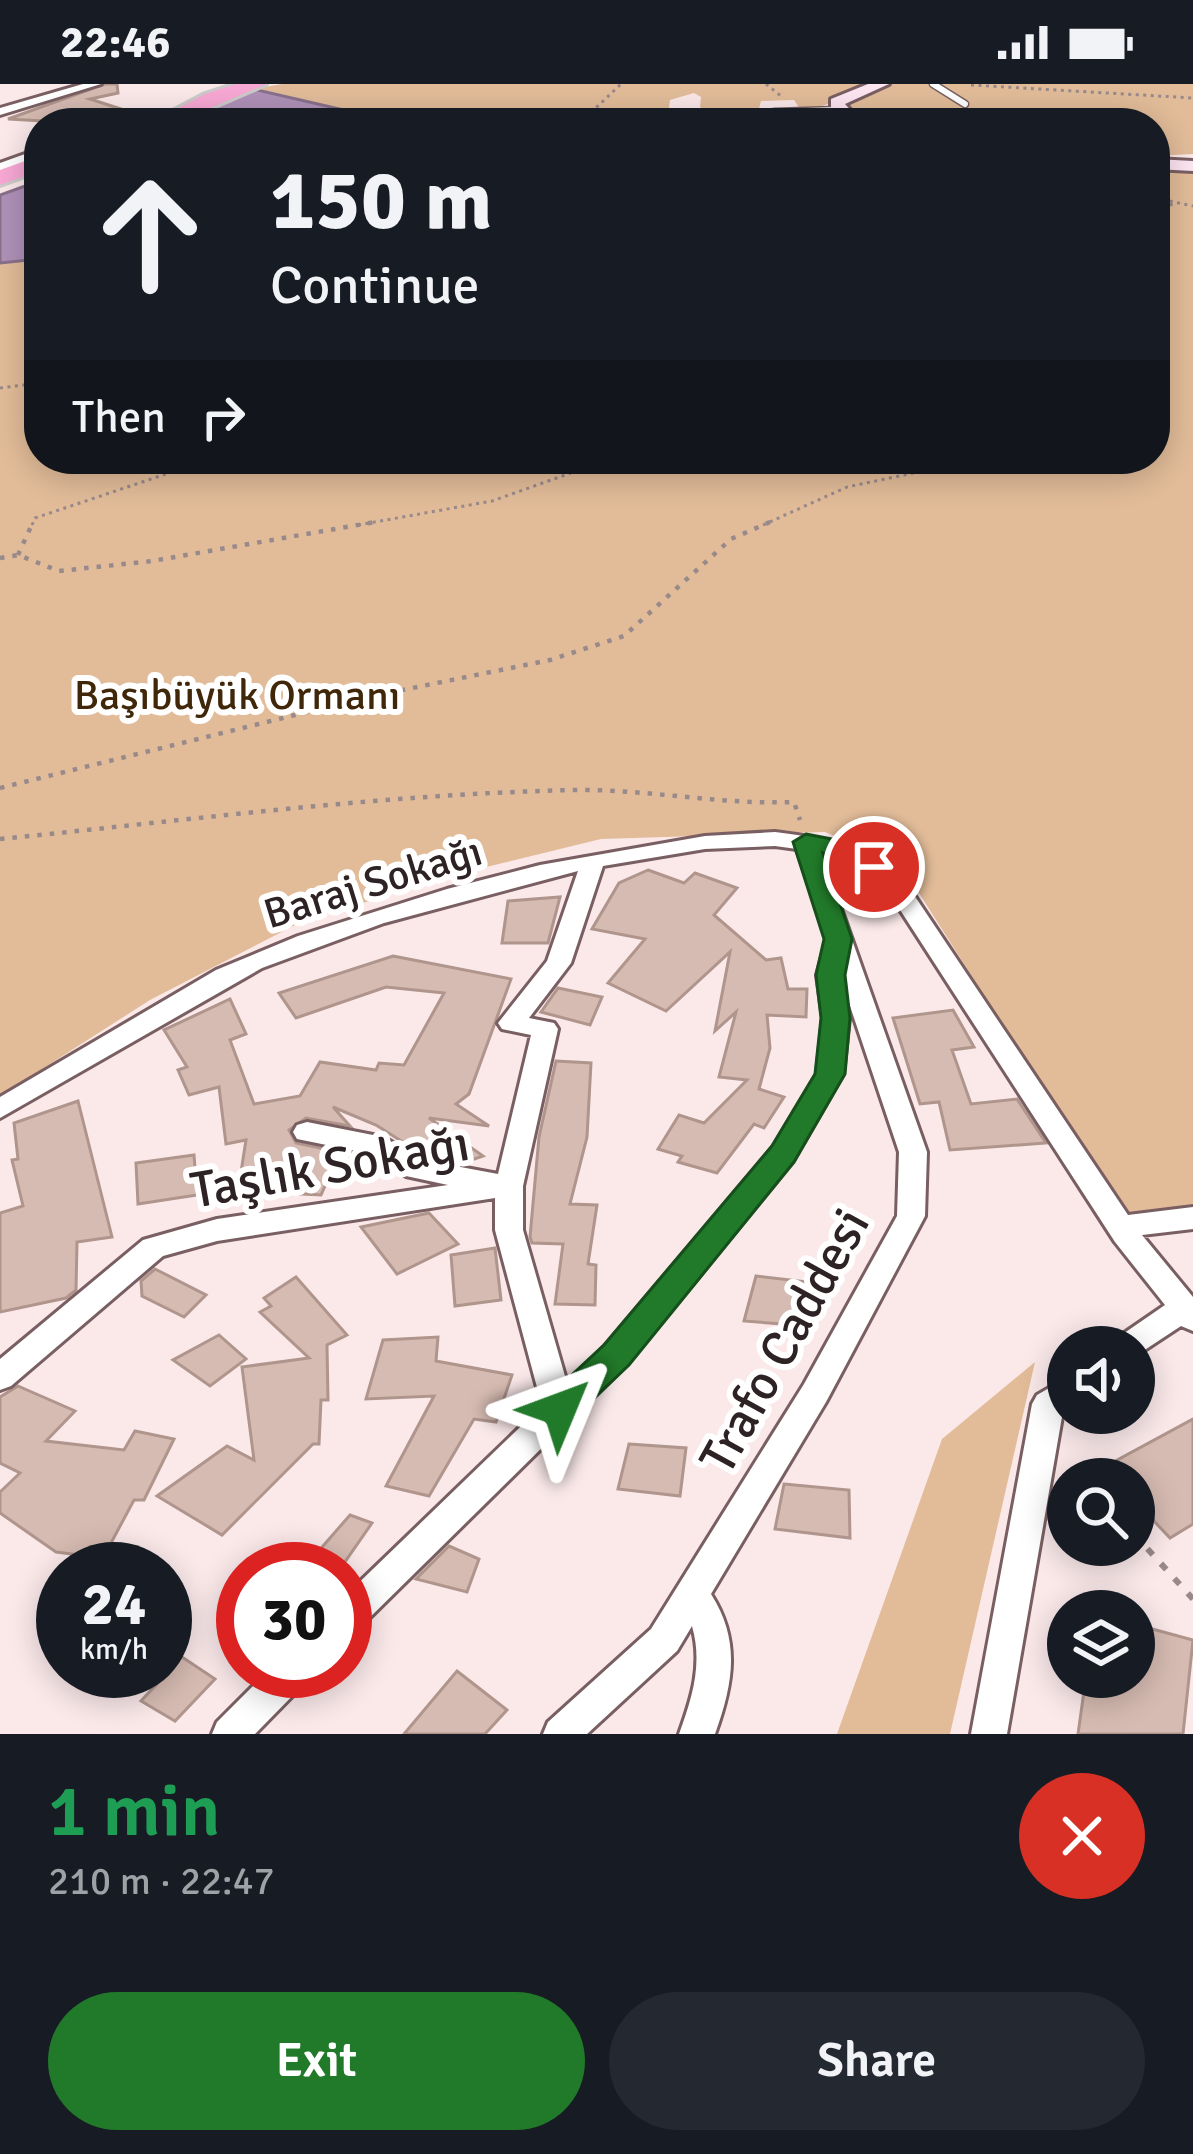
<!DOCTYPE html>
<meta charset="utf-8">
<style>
:root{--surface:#171b24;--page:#242831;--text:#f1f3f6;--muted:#9ea1a6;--accent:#217a29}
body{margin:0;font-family:Signika,sans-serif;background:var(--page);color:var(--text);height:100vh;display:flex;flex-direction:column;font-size:45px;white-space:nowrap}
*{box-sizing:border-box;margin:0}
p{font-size:39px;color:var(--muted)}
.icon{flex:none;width:66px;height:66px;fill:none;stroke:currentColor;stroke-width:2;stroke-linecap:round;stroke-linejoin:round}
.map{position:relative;height:1650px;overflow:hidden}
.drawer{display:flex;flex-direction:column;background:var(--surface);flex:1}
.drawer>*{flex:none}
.hud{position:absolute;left:24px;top:24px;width:1146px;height:366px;border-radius:48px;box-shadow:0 6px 30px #0003;background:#171b24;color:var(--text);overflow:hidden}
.tools{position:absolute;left:1047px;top:1242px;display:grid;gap:24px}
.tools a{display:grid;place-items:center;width:108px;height:108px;border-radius:50%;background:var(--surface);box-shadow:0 6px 30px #0003;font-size:60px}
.speed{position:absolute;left:36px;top:1458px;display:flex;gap:24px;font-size:60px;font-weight:700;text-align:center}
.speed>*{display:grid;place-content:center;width:156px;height:156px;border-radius:50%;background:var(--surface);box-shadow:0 6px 30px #0003;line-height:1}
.speed small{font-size:30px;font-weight:400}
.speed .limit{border:18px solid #d22;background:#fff;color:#111}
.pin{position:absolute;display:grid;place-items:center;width:102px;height:102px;color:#fff;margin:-51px;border:6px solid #fff;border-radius:50%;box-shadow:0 3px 12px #0007}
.me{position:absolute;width:132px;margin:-66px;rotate:46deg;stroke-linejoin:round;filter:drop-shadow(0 0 9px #0008)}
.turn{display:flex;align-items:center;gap:42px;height:252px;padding:0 48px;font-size:54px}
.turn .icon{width:156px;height:156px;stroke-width:2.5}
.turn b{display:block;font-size:84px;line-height:102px}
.then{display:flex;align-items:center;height:114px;padding:0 48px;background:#0003;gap:24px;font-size:45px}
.round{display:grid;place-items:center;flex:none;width:126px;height:126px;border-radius:63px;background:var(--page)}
.summary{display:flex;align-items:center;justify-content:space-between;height:204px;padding:0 48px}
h1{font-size:72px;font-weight:600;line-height:90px;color:#1e9e55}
.cta{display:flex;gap:24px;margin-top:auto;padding:24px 48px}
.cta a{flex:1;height:138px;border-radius:72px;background:var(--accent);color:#fff;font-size:48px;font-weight:600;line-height:138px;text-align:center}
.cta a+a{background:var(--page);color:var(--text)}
.status{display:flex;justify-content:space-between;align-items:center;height:84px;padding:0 60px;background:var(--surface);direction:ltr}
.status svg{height:33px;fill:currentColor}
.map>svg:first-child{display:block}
.green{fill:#e2bc99}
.water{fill:#b091b8;stroke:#89708c;stroke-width:3}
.building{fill:#d6bbb2;stroke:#af958c;stroke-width:3}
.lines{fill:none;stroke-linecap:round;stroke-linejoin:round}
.lane-casing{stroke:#795f62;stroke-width:9}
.street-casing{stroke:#795f62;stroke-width:6}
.secondary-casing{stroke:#795f62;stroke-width:6}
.highway-casing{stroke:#cdcaca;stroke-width:6}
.path-far2{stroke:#98898a;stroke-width:3;stroke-dasharray:3 4.5;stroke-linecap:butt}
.path-far1{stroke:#98898a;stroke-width:4.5;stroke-dasharray:4.5 8;stroke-linecap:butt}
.path{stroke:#98898a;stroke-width:6;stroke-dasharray:8 12;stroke-linecap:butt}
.lane{stroke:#fff;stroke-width:6}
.street{fill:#fff;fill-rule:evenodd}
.secondary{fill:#fde5f2;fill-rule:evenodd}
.highway{fill:#f7a8d4;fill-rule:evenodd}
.route{fill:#217a29;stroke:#154f1b;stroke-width:3}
.labels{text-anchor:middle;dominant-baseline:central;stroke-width:12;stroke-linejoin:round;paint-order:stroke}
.park-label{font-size:42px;fill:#41270a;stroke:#fff}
.street-label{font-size:42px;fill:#2e2324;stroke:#fff}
.near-street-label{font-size:51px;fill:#2e2324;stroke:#fff}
</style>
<div class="status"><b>22:46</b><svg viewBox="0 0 49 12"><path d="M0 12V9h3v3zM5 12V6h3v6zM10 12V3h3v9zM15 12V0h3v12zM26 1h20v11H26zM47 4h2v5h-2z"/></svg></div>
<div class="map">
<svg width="1193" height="1650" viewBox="0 0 1193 1650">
<rect width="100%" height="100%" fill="#fbe9ea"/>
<g class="green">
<path d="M282 0H876L820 23 839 39H730L802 28 794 16 761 17 759 25 714 30 700 23 701 13 694 9 670 16 668 31 674 39H400L253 5Z"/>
<path d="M886 0H1193V70L1155 72V39H861L844 23Z"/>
<path d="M1155 86 1193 89V1125L1124 1133 900 779 825 748 601 755 449 792 299 839 150 916 0 1012V179L39 175V375H1155Z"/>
<path d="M1035 1278 950 1650H837L942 1355Z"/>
</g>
<g class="water">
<path d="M253 5 400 39H176Z"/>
<path d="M39 97V175L0 179V111Z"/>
</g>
<g class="building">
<path d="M105 0H117L118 9 90 15 124 26 78 39 8 35Z"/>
<path d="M648 786 684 799 695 789 737 804 714 831 766 876 781 874 788 905H807L806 933 767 931 770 964 759 1005 784 1013 764 1044 754 1040 717 1089 678 1078 682 1072 658 1065 679 1031 704 1039 747 996 719 993 736 928 715 947 730 868 666 927 608 899 645 855 592 845 619 799Z"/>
<path d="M560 813 548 859H502L508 817Z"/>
<path d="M393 872 511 895 469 1010 456 1020 489 1042 429 1034 483 1072 463 1079 425 1072 376 1041 333 1023 350 1042 306 1034 289 1046 296 1059 340 1068 321 1111 238 1107 246 1056 226 1060 219 1003 189 1011 178 986 187 983 164 946 230 915 246 950 230 956 254 1020 300 1012 320 978 376 986 379 979 404 981 444 909 386 903 296 934 279 909Z"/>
<path d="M558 904 602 913 590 941 541 928Z"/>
<path d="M953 926 974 963 952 966 971 1020 1017 1015 1046 1059 950 1066 939 1018 920 1020 893 934Z"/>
<path d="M556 977 591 979 587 1053 570 1120 597 1121 588 1180 596 1181 595 1221 555 1220 563 1160 532 1159 530 1153 539 1053Z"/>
<path d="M78 1017 112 1153 77 1158 76 1206 66 1214 0 1228V1129L23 1122 12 1076 18 1075 14 1039Z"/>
<path d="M194 1071 197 1111 138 1120 136 1079Z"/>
<path d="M429 1129 458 1160 397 1190 361 1143Z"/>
<path d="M495 1164 501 1216 455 1222 451 1171Z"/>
<path d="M155 1185 206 1211 184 1233 142 1212 141 1197Z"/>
<path d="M756 1192 808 1198 807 1242 744 1237Z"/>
<path d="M296 1193 347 1251 327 1261 328 1316H321L319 1360H313L222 1451 157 1412 227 1362 254 1376 242 1283 309 1274 260 1228 271 1222 264 1214Z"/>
<path d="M219 1251 246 1275 210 1302 173 1276Z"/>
<path d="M438 1253 436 1277 512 1291 496 1338 474 1335 429 1412 386 1402 434 1312 366 1315 383 1256Z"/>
<path d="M18 1302 75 1327 46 1357 124 1366 135 1347 174 1355 144 1416H134L103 1474 56 1468 0 1429V1408L20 1389 0 1379V1313Z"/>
<path d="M1193 1335V1440L1170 1454 1134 1416V1395H1082Z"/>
<path d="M629 1360 686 1364 680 1412 618 1405Z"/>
<path d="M784 1400 849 1406 850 1454 775 1445Z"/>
<path d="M350 1431 372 1439 340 1485H303Z"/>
<path d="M449 1462 479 1475 467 1508 416 1495Z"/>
<path d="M1134 1540 1193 1556 1183 1650H1078L1086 1593H1134Z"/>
<path d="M182 1573 215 1595 175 1637 141 1617Z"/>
<path d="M457 1587 507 1626 485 1650H404Z"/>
</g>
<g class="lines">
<defs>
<g id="lane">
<path d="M933 0 965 20"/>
<path d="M706 39 775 28 837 26"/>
</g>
<g id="street">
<path d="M83 0H101L0 31V24Z"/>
<path d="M131 28 135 33 123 39H107Z"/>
<path d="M39 65V73L0 87V79Z"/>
<path d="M775 748C838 756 865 763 912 808L1128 1131 1193 1123V1145L1142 1151 1193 1213V1247L1181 1242 1134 1273V1263H1113L1117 1254 1165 1221 1115 1158 895 818 853 781 821 768 927 1068 925 1132 826 1318 711 1510C741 1557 733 1600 715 1650H679C692 1614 703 1580 692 1542L677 1567 587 1650H543L548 1638 651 1545 804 1300 897 1132 899 1068 845 907 849 934 843 990 793 1077 627 1280 357 1546 345 1551V1512L542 1322 495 1146V1114L217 1157 163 1172 11 1302 0 1306V1275L143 1156 217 1135 448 1101 406 1092 366 1069 297 1055 293 1048 297 1041 307 1038 383 1053 423 1076 498 1090 531 951 502 945 498 939 547 877 578 787 384 839 262 884 0 1034V1013L216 886 298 852 447 805 540 781 705 752ZM775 762 797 765 827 854 817 891 823 934 817 990 773 1063 605 1262 567 1299 523 1146V1102L558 945 554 939 529 934 571 879 603 782 705 765Z"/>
<path d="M1068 1293V1323L1063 1327 1007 1650H971L1032 1320 1037 1311Z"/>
<path d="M268 1587H310L305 1599 255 1650H212L217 1638Z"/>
</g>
<g id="secondary">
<path d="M868 0H889L845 20 862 39H844L831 29V15Z"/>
<path d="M1155 75 1193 77V87L1155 85Z"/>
</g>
<g id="highway">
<path d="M236 0H266L176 39H150L205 10Z"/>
<path d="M39 72V87L0 101V86Z"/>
</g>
</defs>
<use href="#lane" class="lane-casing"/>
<use href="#street" class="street-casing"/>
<use href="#secondary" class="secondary-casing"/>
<use href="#highway" class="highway-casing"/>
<g class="path-far2">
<path d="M766 0 781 12"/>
<path d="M971 1 1193 14"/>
<path d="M580 39 621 0"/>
<path d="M1155 114 1193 122"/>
<path d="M1155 124 1174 120"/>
<path d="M0 304 39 299"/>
<path d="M32 441 35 434 169 389 231 375"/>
<path d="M358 441 492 417 610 375"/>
<path d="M763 441 847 403 975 376"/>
</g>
<g class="path-far1">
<path d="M18 471 33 438"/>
<path d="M0 474 18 471 59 487 152 477 375 438"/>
<path d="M0 704 368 613 550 576 624 552 731 455 770 438"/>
<path d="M0 755C191 736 383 710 575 706 648 705 720 721 794 718L800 736"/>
</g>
<path class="path" d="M1134 1450 1193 1515"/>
<use href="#lane" class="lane"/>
<use href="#street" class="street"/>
<use href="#secondary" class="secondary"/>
<use href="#highway" class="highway"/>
</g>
<path class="route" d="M806 750 842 757 887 783 874 791 823 769 852 855 845 891 850 934 845 990 794 1078 629 1281 572 1335 560 1340 547 1335 541 1325 547 1314 604 1261 772 1062 815 990 821 934 816 891 824 855 793 758Z"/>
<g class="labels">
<g class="park-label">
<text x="237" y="611">Başıbüyük Ormanı</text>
</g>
<g class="street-label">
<text transform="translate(373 799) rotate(-17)">Baraj Sokağı</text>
</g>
<g class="near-street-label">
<text transform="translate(330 1083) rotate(-10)">Taşlık Sokağı</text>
<text transform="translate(785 1257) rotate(-61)">Trafo Caddesi</text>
</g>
</g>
</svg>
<div class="tools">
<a><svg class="icon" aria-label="sound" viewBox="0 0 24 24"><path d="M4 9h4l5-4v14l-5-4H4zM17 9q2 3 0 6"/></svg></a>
<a><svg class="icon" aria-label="search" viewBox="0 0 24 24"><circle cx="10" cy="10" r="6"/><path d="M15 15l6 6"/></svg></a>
<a><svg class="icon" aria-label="layers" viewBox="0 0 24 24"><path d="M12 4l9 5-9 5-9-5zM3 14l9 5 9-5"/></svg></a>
</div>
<div class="speed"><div>24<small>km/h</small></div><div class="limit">30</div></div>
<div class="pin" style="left:874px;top:783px;background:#d93025"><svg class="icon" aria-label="arrive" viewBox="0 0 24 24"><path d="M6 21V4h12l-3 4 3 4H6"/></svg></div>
<svg class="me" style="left:560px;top:1325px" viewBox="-20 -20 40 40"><path d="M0-17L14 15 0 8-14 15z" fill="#217a29" stroke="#fff" stroke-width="4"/></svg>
<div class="hud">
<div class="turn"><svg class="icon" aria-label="ahead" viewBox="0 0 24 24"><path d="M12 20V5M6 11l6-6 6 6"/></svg><div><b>150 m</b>Continue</div></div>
<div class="then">Then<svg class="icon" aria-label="right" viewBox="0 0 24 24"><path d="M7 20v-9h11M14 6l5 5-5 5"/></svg></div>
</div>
</div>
<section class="drawer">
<div class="summary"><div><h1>1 min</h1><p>210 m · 22:47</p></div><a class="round" style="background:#d93025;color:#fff"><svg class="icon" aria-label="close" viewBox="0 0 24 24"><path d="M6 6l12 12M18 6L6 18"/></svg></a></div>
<div class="cta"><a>Exit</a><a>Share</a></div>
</section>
